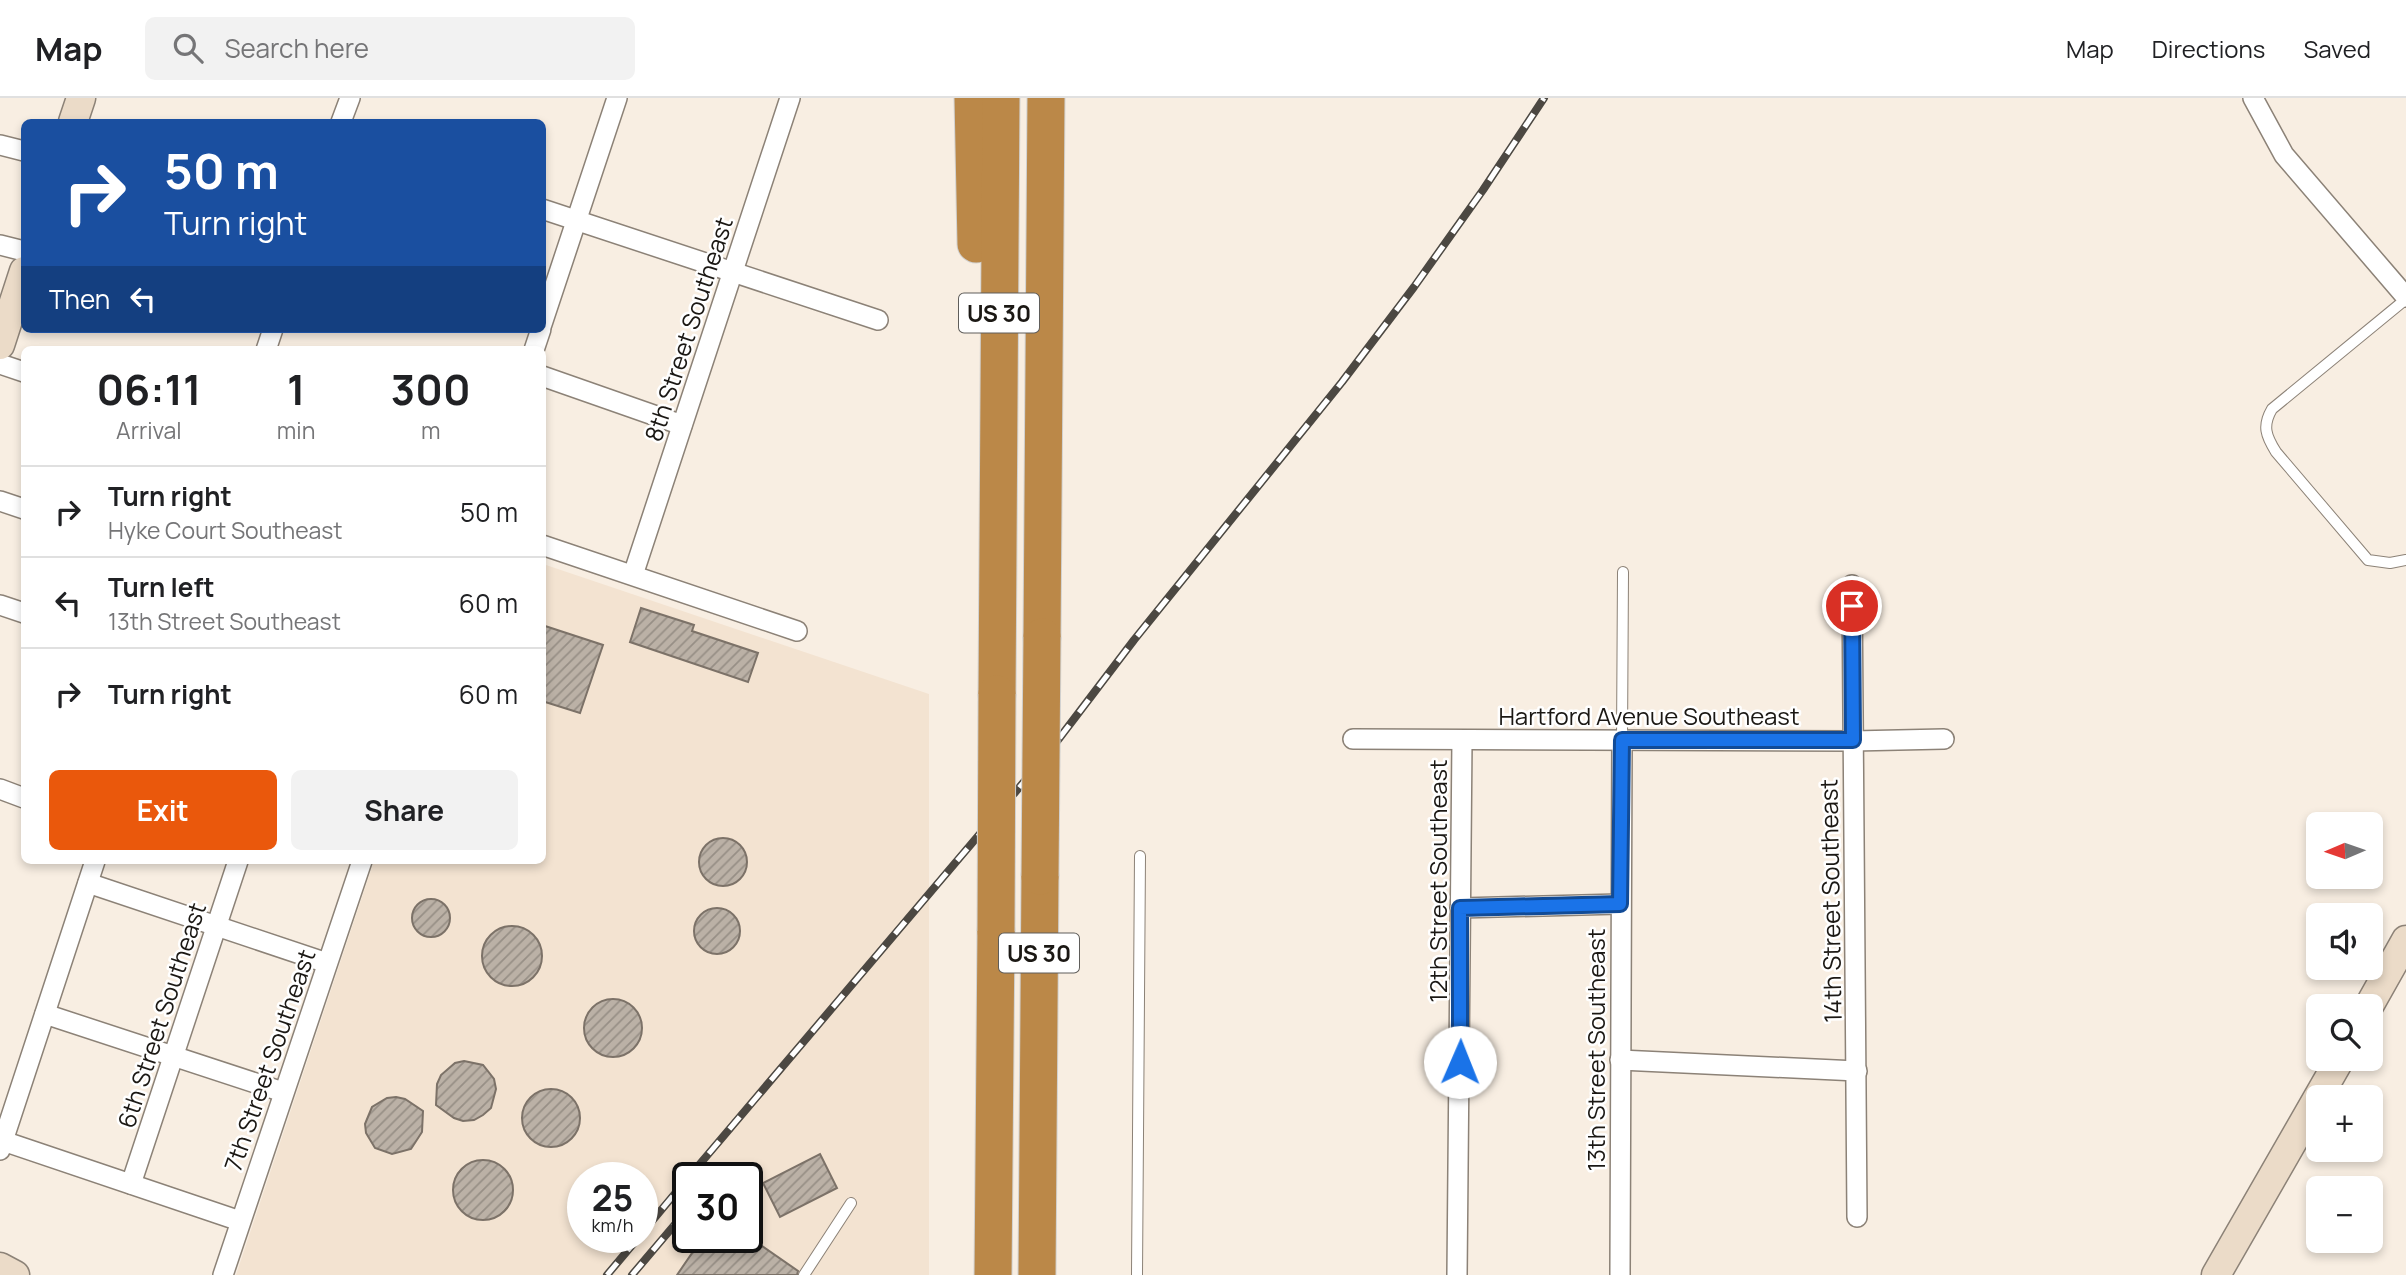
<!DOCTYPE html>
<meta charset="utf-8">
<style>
:root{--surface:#fff;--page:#f2f2f2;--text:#202124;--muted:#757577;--line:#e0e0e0;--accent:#ea580c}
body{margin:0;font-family:Manrope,sans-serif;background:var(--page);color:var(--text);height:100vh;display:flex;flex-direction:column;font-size:26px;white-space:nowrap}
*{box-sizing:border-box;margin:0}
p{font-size:23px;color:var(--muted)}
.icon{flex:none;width:38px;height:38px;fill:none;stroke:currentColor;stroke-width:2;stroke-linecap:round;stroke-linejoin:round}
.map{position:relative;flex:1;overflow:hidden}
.drawer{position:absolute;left:21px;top:248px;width:525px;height:518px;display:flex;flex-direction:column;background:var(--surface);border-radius:10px;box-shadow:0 4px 10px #0003}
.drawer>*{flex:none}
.guide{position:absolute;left:21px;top:21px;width:525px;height:214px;border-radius:10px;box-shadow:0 4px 10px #0003;background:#1a4fa0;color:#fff;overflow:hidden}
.needle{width:46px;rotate:268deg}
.fabs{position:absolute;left:2306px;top:714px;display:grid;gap:14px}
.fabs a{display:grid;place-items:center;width:77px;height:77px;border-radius:10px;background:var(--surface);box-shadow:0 4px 10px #0003;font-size:35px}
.speed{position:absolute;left:567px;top:1064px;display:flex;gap:14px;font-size:35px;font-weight:700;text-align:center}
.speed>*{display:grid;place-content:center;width:91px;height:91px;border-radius:50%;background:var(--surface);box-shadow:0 4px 10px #0003;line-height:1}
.speed small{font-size:18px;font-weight:400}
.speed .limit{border:4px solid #111;border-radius:10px;background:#fff;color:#111}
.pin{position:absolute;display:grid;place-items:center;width:60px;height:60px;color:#fff;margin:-30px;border:4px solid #fff;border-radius:50%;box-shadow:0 2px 7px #0007}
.me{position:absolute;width:77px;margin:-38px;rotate:1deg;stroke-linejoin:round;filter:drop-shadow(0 0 5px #0008)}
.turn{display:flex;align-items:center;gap:24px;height:147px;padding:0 28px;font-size:32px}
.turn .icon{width:91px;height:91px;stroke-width:2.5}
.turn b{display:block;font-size:49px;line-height:60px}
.then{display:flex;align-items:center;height:66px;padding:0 28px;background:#0003;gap:14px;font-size:26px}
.eta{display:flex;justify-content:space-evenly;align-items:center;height:119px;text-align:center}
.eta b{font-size:42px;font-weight:700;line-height:49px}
.action{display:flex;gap:14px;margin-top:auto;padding:14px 28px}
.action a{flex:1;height:80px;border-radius:10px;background:var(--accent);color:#fff;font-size:28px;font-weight:700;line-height:80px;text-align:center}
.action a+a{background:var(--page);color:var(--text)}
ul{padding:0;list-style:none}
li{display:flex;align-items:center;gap:21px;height:91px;padding:0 28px;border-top:2px solid var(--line)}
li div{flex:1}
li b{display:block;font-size:26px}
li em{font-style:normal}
header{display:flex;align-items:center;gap:42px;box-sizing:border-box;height:98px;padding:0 35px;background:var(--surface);border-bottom:2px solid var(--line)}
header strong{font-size:33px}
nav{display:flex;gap:38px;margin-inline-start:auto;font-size:24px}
.search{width:490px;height:63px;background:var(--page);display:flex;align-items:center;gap:18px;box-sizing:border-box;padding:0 24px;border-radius:10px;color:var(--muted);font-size:26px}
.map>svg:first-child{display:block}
.built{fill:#f3e3d1;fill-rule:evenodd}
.building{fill:url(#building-hatch);stroke:#7c7268;stroke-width:2}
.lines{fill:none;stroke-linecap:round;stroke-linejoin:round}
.lane-casing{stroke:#8c8277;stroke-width:12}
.street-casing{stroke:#8c8277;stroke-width:22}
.secondary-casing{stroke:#8c8277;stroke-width:31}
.highway-casing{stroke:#d1d1d0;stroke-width:39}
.lane{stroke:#fff;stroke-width:10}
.street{stroke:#fff;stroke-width:19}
.secondary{stroke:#ebdbc8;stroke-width:28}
.highway{stroke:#bb8848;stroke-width:37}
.rail-casing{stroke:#4c4842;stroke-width:8}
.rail{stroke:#fff;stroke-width:5;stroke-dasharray:16;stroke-linecap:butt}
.highway-bridge-casing{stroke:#d1d1d0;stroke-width:39;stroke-linecap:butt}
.highway-bridge{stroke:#bb8848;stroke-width:37}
.route-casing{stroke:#114b97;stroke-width:18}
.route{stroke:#1a73e8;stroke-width:12}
.labels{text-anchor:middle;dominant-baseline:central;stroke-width:5;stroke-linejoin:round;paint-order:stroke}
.shield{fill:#fff;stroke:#5f5d5a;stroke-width:2}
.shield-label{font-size:23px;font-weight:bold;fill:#1b1814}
.street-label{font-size:24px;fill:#1b1814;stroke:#fff}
</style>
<header>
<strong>Map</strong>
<div class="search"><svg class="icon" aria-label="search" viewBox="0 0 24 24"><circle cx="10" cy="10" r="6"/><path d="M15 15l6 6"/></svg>Search here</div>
<nav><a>Map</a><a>Directions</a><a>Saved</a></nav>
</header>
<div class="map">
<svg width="2406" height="1177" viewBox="0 0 2406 1177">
<defs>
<pattern id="building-hatch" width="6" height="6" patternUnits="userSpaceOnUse" patternTransform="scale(1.75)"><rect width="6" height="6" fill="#bbb1a6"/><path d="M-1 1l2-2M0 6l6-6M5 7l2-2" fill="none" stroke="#978f86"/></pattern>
</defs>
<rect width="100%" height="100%" fill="#f8eee2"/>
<path class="built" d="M543 466 929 596V1177H236L374 763H542ZM583 1080H642V1139H583ZM688 1080H747V1139H688Z"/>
<g class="building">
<path d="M641 510 694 527 692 533 758 555 748 584 630 544Z"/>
<path d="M542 527 603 547 580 615 542 603Z"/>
<circle cx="723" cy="764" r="24"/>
<circle cx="431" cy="820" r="19"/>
<circle cx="717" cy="833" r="23"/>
<circle cx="512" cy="858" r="30"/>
<circle cx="613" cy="930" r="29"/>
<path d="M464 963 483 967 494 981 496 991 491 1010 483 1017 474 1022 463 1023 454 1020 436 1007 437 986 441 977 455 965Z"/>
<circle cx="551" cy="1020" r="29"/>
<path d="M396 999 405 1001 423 1013 422 1034 411 1051 392 1056 375 1050 366 1035 365 1026 372 1009 387 1000Z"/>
<path d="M820 1056 837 1090 780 1119 763 1085Z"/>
<circle cx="483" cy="1092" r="30"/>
<path d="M703 1139H749L798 1173 797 1177H677Z"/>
</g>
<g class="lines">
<defs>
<g id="lane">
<path d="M2406 201 2272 311C2262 328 2266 338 2276 354L2368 462 2390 465 2406 462"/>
<path d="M1622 642 1623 474"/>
<path d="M804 1177 851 1105"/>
<path d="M1137 1177 1140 758"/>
</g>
<g id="street">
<path d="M2253 0 2284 57 2406 199"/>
<path d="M341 24 350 0"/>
<path d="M0 47 24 53"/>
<path d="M542 111 878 222"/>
<path d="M0 147 24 153"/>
<path d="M542 226 617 0"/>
<path d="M266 252 273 231"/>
<path d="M534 252 541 231"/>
<path d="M0 266 24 274"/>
<path d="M542 278 682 327"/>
<path d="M0 403 24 411"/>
<path d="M542 447 797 533"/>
<path d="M633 477 790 0"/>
<path d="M1852 487 1857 1119"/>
<path d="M0 507 24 515"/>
<path d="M1353 641 1853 643 1944 641"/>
<path d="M0 691 24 700"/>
<path d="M88 785 327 865"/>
<path d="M1460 810 1620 806"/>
<path d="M45 916 283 994"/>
<path d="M1620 962 1857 973"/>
<path d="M3 1043 240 1123"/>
<path d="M0 1052 95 763"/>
<path d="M131 1086 238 763"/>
<path d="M223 1177 362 763"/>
<path d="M1457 1177 1462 642"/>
<path d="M1620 1177 1622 642"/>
</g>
<g id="secondary">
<path d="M73 24 81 0"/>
<path d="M0 247 24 173"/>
<path d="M2369 908 2406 842"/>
<path d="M0 1169 15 1177"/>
<path d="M2216 1177 2340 961"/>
</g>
<g id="highway">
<path d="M973 0 976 146"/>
<path d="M1042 539 1046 0"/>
<path d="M997 596 1001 0"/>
<path d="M993 1177 996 833"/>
<path d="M1037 1177 1040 778"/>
</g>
</defs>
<use href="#lane" class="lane-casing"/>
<use href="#street" class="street-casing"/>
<use href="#secondary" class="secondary-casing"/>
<use href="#highway" class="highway-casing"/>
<use href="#lane" class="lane"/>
<use href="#street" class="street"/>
<use href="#secondary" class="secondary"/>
<use href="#highway" class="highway"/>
<defs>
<g id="rail">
<path d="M688 1080 1045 659 1134 542 1342 284 1414 189 1483 92 1544 0"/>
<path d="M642 1135 688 1080"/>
<path d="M607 1177 639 1139"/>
<path d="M632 1177 688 1111"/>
</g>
</defs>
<use href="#rail" class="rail-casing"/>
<use href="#rail" class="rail"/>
<defs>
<g id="highway-bridge">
<path d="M1040 778 1042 539"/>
<path d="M996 833 997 596"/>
</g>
</defs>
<use href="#highway-bridge" class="highway-bridge-casing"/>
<use href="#highway-bridge" class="highway-bridge"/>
</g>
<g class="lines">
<defs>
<path id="route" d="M1460 964V810L1620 806 1622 642H1853L1852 508"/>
</defs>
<use href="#route" class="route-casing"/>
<use href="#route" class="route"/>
</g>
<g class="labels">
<g class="shield">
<rect x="959" y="195.5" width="80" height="39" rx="5"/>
<rect x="999" y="835.5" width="80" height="39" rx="5"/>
</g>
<g class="shield-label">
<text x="999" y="215">US 30</text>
<text x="1039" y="855">US 30</text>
</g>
<g class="street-label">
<text transform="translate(688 231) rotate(-72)">8th Street Southeast</text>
<text x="1649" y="617">Hartford Avenue Southeast</text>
<text transform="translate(1437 783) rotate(-90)">12th Street Southeast</text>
<text transform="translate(1830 803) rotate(-91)">14th Street Southeast</text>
<text transform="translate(161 917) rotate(-72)">6th Street Southeast</text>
<text transform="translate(1595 952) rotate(-90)">13th Street Southeast</text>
<text transform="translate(269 962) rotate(-71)">7th Street Southeast</text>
</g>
</g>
</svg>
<div class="fabs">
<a><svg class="needle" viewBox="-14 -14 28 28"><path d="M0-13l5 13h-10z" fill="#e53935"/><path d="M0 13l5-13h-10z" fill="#757577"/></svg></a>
<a><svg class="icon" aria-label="sound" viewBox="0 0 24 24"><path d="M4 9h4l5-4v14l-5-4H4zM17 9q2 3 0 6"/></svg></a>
<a><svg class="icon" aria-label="search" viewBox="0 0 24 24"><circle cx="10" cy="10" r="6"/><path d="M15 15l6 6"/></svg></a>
<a>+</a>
<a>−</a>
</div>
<div class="speed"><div>25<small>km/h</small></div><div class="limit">30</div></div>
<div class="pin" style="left:1852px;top:508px;background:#d93025"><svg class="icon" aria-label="arrive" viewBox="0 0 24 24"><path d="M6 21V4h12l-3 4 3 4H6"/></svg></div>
<svg class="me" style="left:1460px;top:964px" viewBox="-20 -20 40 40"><circle r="19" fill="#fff"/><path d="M0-13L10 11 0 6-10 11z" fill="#1a73e8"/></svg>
<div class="guide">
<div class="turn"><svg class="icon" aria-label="right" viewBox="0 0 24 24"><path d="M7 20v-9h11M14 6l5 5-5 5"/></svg><div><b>50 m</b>Turn right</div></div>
<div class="then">Then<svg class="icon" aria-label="left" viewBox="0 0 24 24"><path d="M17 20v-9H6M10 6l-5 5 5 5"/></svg></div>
</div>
<section class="drawer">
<div class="eta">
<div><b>06:11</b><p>Arrival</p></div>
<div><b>1</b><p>min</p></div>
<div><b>300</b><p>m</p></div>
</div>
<ul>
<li><svg class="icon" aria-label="right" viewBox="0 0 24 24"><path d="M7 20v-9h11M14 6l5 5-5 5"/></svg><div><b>Turn right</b><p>Hyke Court Southeast</p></div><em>50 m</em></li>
<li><svg class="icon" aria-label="left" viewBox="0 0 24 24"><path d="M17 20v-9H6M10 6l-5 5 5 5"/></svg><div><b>Turn left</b><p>13th Street Southeast</p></div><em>60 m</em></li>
<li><svg class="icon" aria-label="right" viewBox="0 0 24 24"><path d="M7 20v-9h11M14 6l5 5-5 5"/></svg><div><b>Turn right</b></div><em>60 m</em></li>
</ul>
<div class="action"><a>Exit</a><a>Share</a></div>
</section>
</div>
